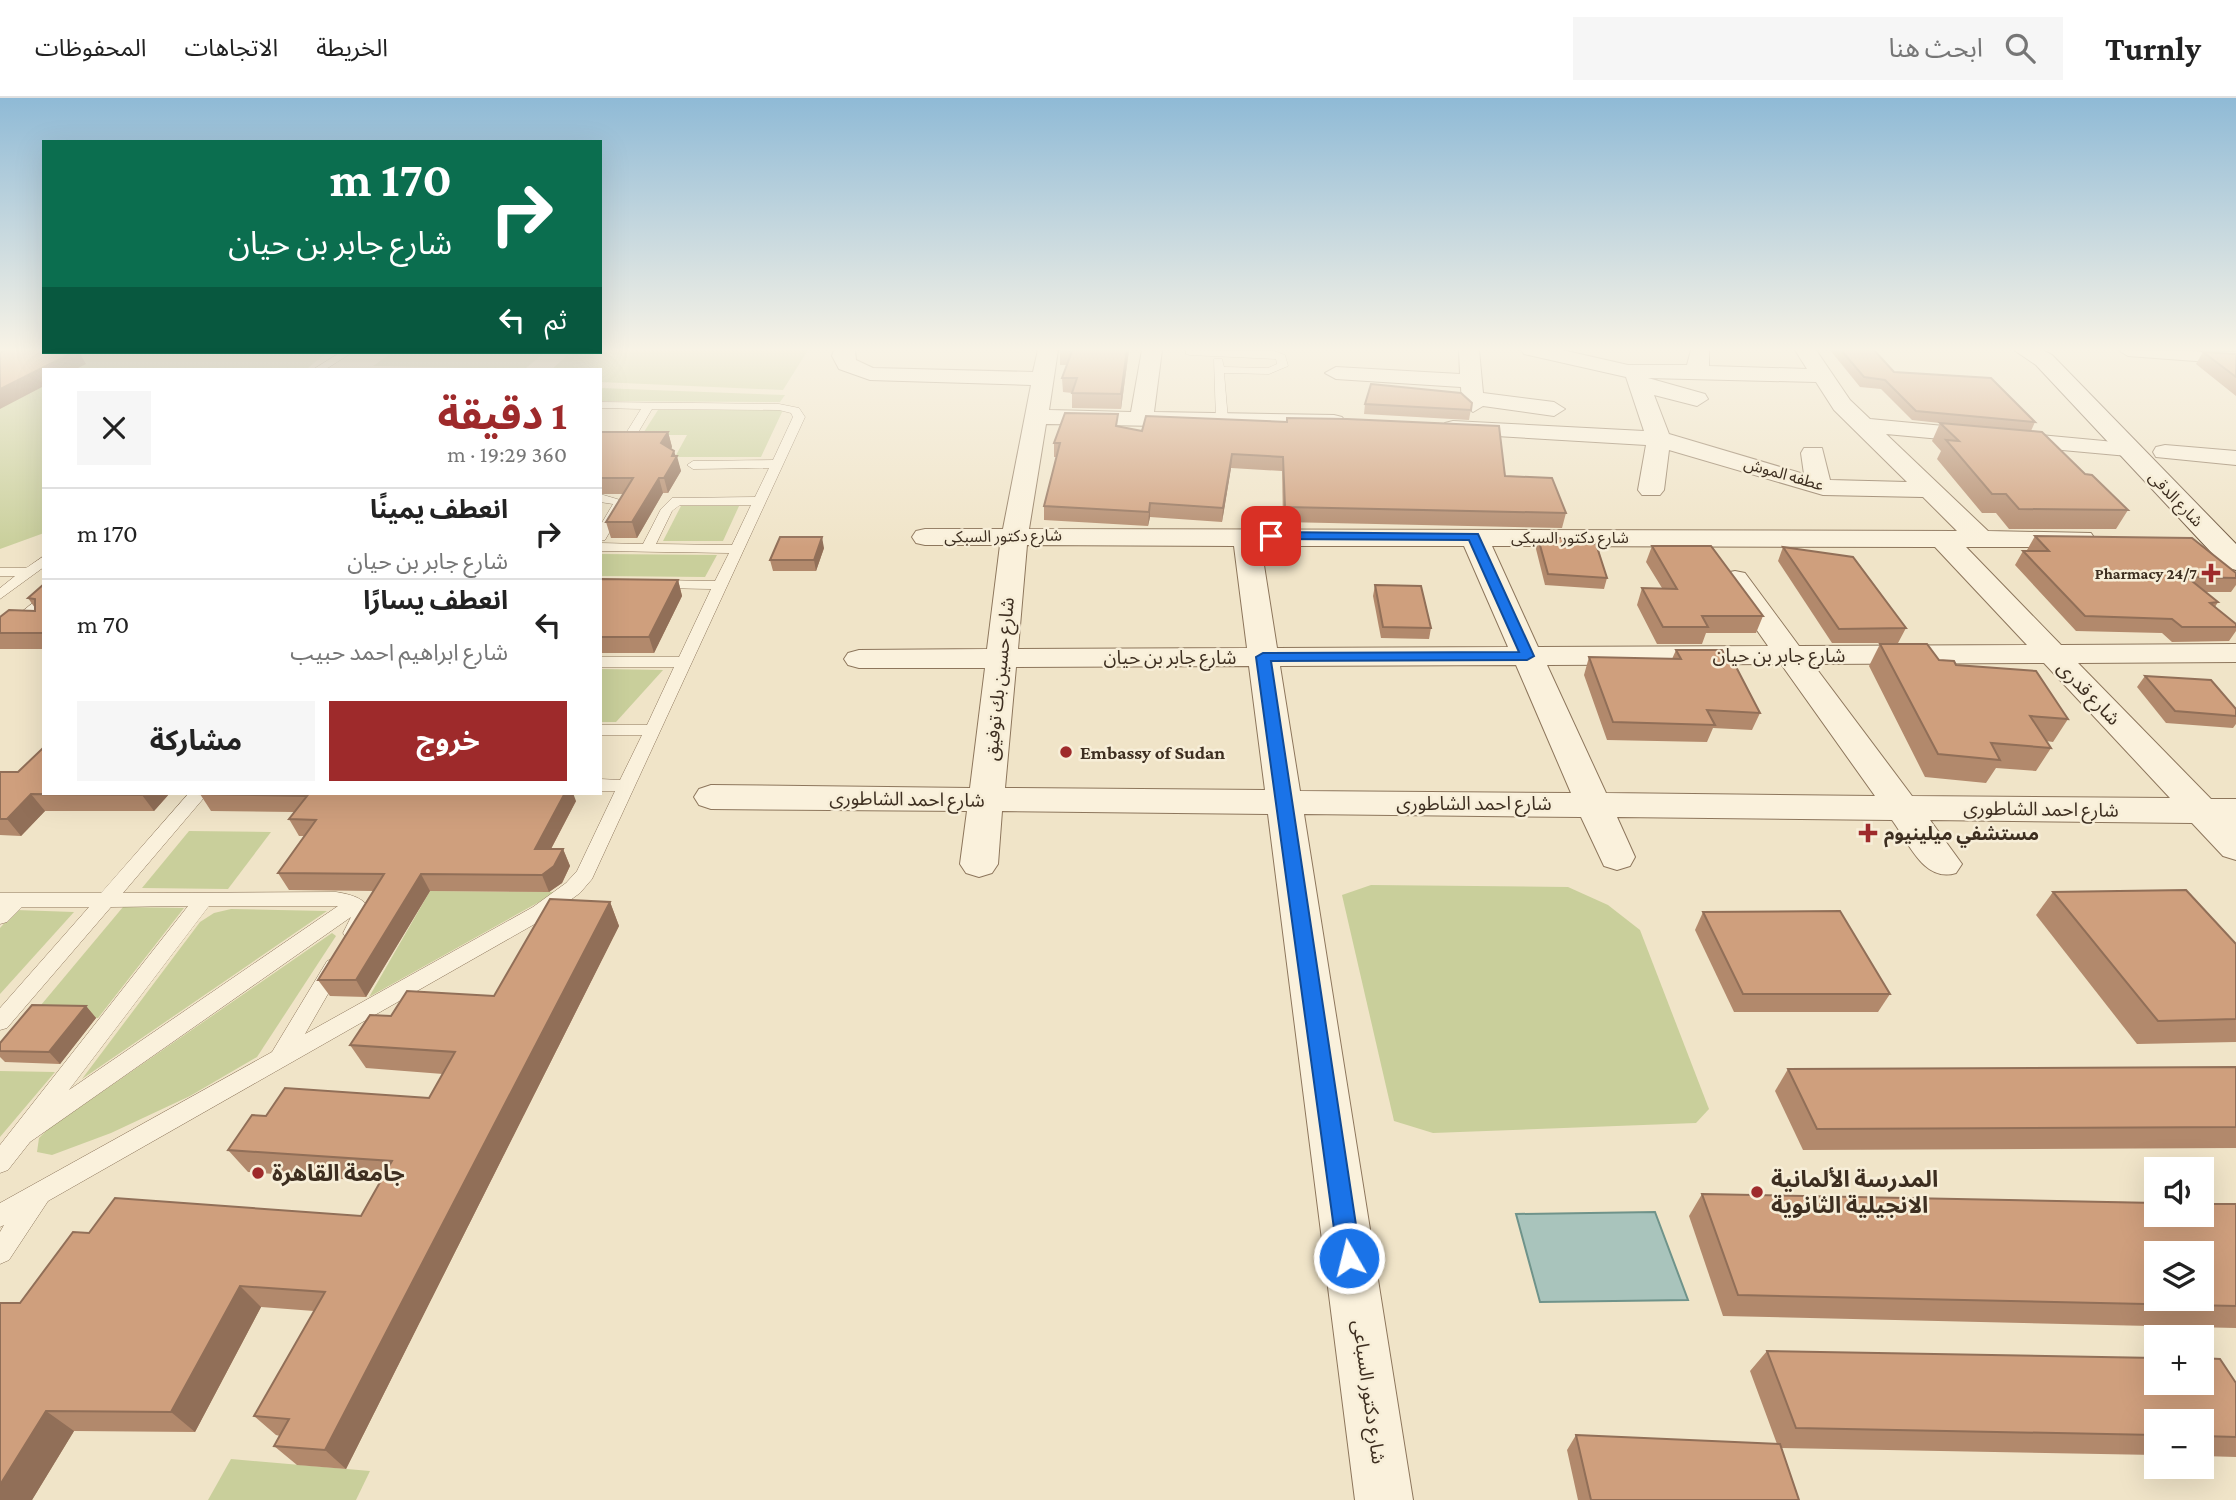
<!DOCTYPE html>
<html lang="ar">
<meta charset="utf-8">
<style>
:root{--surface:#fff;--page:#f6f6f6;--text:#222;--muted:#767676;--line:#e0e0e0;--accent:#9e2a2b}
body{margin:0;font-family:"Crimson Pro","Noto Sans Arabic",serif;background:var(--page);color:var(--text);direction:rtl;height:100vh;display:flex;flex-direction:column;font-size:26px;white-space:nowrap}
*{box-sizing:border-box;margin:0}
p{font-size:23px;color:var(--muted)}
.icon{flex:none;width:38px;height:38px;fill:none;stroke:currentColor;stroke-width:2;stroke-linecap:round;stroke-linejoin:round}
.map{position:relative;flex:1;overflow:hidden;direction:ltr}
.drawer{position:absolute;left:42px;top:270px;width:560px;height:427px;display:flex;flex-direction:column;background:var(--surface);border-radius:0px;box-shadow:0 7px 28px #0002;direction:rtl}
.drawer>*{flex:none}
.top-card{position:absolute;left:42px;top:42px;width:560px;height:214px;border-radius:0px;box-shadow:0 7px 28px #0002;direction:rtl;background:#0b6e4f;color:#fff;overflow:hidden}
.buttons{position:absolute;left:2144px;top:1059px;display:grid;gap:14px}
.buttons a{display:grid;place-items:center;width:70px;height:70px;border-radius:0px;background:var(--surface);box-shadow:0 7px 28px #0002;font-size:35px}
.pin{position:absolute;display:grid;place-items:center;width:60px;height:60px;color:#fff;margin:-30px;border-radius:14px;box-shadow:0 4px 10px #0006}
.me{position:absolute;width:77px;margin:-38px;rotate:352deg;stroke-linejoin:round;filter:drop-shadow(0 0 5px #0008)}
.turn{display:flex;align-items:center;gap:24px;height:147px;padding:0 35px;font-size:32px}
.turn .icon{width:91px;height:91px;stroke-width:2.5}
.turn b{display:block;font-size:49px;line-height:60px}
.then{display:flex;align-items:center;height:66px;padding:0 35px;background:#0003;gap:14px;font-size:26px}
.round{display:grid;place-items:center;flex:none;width:74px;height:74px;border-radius:0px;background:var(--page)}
.summary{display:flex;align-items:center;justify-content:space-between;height:119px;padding:0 35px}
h1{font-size:42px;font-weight:700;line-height:52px;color:var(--accent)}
.action{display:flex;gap:14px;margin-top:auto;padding:14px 35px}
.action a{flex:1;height:80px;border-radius:0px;background:var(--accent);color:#fff;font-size:28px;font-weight:700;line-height:80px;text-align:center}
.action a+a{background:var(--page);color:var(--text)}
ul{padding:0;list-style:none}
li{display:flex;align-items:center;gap:21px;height:91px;padding:0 35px;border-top:2px solid var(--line)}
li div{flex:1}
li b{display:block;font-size:26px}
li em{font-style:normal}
header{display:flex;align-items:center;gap:42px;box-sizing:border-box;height:98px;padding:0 35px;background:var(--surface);border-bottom:2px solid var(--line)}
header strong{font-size:33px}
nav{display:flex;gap:38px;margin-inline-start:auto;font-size:24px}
.search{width:490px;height:63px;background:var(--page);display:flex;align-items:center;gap:18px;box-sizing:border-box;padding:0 24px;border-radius:0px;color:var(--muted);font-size:26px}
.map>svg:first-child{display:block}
.green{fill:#c9cf9b}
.water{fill:#a9c4bc;stroke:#6f938a;stroke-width:2}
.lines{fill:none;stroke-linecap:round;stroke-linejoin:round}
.lane-casing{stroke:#8d765c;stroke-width:1}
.street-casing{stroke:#8d765c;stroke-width:2}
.secondary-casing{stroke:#6f573f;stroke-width:2}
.lane{fill:#faf1dc;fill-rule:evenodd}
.street{fill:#faf1dc;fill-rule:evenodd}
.secondary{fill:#faf1dc;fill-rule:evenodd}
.wall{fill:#b2896c}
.shaded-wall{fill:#916f58}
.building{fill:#cf9f7d;stroke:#916f58;stroke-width:2;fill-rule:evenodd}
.route{fill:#1a73e8;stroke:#114b97;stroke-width:2}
.poi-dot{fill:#9e2a2b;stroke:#f7eed8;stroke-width:2.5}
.labels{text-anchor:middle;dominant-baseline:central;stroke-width:5;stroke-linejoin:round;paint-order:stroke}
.far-street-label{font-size:16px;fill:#3d2e20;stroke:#f7eed8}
.far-poi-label{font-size:16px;font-weight:bold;fill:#3d2e20;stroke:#f7eed8;text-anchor:end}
.street-label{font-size:19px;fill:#3d2e20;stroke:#f7eed8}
.poi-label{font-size:19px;font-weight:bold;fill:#3d2e20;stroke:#f7eed8;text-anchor:start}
.near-poi-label{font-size:23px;font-weight:bold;fill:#3d2e20;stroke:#f7eed8;text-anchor:start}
</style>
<header>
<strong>Turnly</strong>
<div class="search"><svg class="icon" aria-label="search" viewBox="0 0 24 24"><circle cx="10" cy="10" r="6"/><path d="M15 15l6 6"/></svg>ابحث هنا</div>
<nav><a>الخريطة</a><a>الاتجاهات</a><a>المحفوظات</a></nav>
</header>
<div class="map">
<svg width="2236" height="1402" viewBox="0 0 2236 1402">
<rect width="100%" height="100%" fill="#f0e4c8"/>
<g class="green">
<path d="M808 252 783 292 600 284V271H552L571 254Z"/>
<path d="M57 254H327L307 271H44V435L0 451V281Z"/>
<path d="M393 254H545L525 271 373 268Z"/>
<path d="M600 290 785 297 780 304 600 303Z"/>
<path d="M658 312H783L761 359H675L687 337H642Z"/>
<path d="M681 408H739L723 443H663Z"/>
<path d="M600 456 717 457 705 479 600 478Z"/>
<path d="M600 571 663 572 616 624H600Z"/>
<path d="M189 733 271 734 228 791 142 790Z"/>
<path d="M1371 787 1568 789 1608 807 1640 832 1709 1011 1696 1025 1433 1035 1394 1023 1342 797Z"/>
<path d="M430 793 557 794 369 899Z"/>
<path d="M123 809 184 810 98 920 31 919Z"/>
<path d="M231 811 327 813 82 981 200 824 214 815Z"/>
<path d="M16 812 74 814 0 896V830Z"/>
<path d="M332 835 336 838 257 959 190 998 111 1035 52 1057 37 1054 39 1040 47 1032Z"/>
<path d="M0 973 55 974 0 1039Z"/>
<path d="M231 1361 370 1373 356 1402H208Z"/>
</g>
<path class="water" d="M1655 1114 1688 1202 1540 1204 1516 1116Z"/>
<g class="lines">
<defs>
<g id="lane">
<path d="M1186 252 1274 253 1285 257 1288 268 1269 276 1224 275 1228 322 1222 325 1216 322 1214 261H1222L1224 269 1268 270 1277 266 1276 261 1190 257 1186 256Z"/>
<path d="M341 254H353L326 271H314Z"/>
<path d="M600 304 779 306 799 310 805 319 592 781 580 795 547 819 48 1103 9 1162 0 1166V1134L4 1127 0 1129V1105L272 954 327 863 334 860 341 863 344 868 305 936 533 809 566 785 577 773 615 693H600V681L620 682 642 637H600V627H647L674 569H600V559H679L711 491 656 490 649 486 656 482 715 483 729 455 600 453V445L643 446 661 411 672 400 755 399 769 370 693 371 687 367 693 363 773 362 793 319 791 315 779 312 652 311 633 343 629 344 623 340 641 311 600 310ZM680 407H751L732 447 656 446 672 413Z"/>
<path d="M600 396 627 404 605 442 600 443V428L613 406 600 404Z"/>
<path d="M44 458V469L0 501V490L15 478H0V470H26Z"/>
<path d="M44 496V508L33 518 44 519V527L20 525 17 519 19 516Z"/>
<path d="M189 695H208L123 795 336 794C369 799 378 811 360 840H346L343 835 351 819 30 1044 8 1072 0 1075V1047L188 808 111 809 7 930 0 932V910L89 809H22L7 824 0 826V795H101ZM209 808H338L69 992Z"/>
</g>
<g id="street">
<path d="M834 252H855L856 262 873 270 1033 274 1038 252H1058L1049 312 1131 314 1142 252H1162L1154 314 1334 317 1342 319 1346 324 1342 329 1334 331 1046 326 1029 431 1957 433 1923 399 1823 397 1669 352 1664 392 1660 397H1642L1638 392 1646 347 1445 335 1441 330 1445 325 1453 323 1644 333 1626 279 1524 256 1521 252H1562L1628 267H1687L1691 252H1709V268L1807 271 1795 252H1816L1850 302 1870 321 2136 346 2140 351 2136 356 2128 358 1886 336 1988 433 2091 435 2095 441 2091 447 2082 449H1966L2061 547 2236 546V564L2078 565 2211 701H2236V762L2223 758 2192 725 1930 722 1962 766 1956 775C1924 785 1909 745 1892 722L1617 719 1635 759 1630 768 1617 772 1604 768 1581 719 1304 716 1413 1402H1355L1268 716 1002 713 998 766 992 775 979 779 966 775 960 766 967 713 711 711 699 707 694 699 699 691 711 687 970 690 985 570H859L848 567 844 561 848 555 859 552 987 551 1000 447H925L916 445 912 439 916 433 925 431H1003L1031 287 870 282 839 271 832 258ZM1648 280 1816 284 1834 312 1907 384 1830 382 1822 350H1804L1801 355 1804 376 1669 336 1654 297 1697 308 1708 301 1705 296ZM1027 447 1234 448 1247 550 1018 551ZM1261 448H1464L1508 549 1277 550ZM1492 448 1935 449 2027 547 1799 548 1745 475 1735 473 1725 475 1721 481 1768 548 1538 549ZM2044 565 2170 700 1912 698 1813 566ZM1781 566 1875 698 1606 695 1547 567ZM1516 567 1571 695 1300 693 1280 568ZM1249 568 1265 692 1005 690 1016 569Z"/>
<path d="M1459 252H1479L1483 295 1554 304 1565 311 1554 318 1483 308 1473 314 1462 307 1461 289 1336 281 1325 275 1336 269 1460 276Z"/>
<path d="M2118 252 2236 254V266L2128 258Z"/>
<path d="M2165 347 2236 353V367L2156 359 2153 354 2156 349Z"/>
</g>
<path id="secondary" d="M2014 252H2043L2052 257 2236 446V472L2225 469 2036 267Z"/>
</defs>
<use href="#lane" class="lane-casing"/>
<use href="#street" class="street-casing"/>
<use href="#secondary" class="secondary-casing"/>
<use href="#lane" class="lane"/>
<use href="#street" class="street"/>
<use href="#secondary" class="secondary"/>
</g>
<g class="wall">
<path d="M1060 252H1129L1121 311 1072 310V295L1063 294 1062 280 1067 267H1060Z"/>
<path d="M1830 252H1874L1894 274 2035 324 2031 333 2128 412 2116 431H2009L1996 415H1982L1937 361 1941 353 1932 343 1940 325 1912 322 1881 291 1860 289Z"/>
<path d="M2203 254 2236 256V298L2196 266Z"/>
<path d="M1472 305 1469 322 1364 316 1365 306Z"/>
<path d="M1287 320 1505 378 1566 415 1562 430 1283 424 1282 373 1231 370 1222 424 1150 419 1148 428 1044 422V408L1057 359H1054V345L1118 328 1142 333 1287 324Z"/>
<path d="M600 334H668L672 349 671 351 676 358 681 373 668 395H663L637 440H611L606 424 624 396H600Z"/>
<path d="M2035 438 2236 475V487L2231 494H2205L2218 504 2215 509 2236 526V533L2229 543 2172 544 2162 535 2076 533 2015 467 2023 453H2029L2027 452Z"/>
<path d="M1538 440 1575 444 1607 480 1604 491 1545 487 1536 451Z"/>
<path d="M1652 448 1763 518 1756 535H1706L1702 546H1657L1637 507 1642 490H1662L1646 464Z"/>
<path d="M1783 449 1906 530 1898 545H1832L1778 463Z"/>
<path d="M824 450 816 473H773L770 462Z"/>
<path d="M600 481 678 482 682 498 654 555H600Z"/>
<path d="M44 486V551H0V535L35 513V510L28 500Z"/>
<path d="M1375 487 1431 530 1429 541 1381 540 1373 498Z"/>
<path d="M1880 546 1956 567 2068 621 2053 644 2046 643 2051 650 2036 673 1996 670 1986 685 1925 679 1869 568Z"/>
<path d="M1676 552 1760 615 1752 632 1713 630 1707 644 1607 642 1584 577 1589 559 1672 561Z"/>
<path d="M2145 578 2236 611V626L2233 630 2166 625 2137 589Z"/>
<path d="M0 674 44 695H170L154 713H45L21 738 0 737Z"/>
<path d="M200 696 576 703 551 751H563L570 768 562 785 549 794 430 793 366 899 330 898 318 882 374 793 289 792 278 775 304 738H299L289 721 294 714 211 713Z"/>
<path d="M2053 794 2236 846V944L2137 946 2036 817Z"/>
<path d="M610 804 619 828 346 1371 297 1367 274 1348 280 1338 276 1337 254 1318 314 1213 261 1209 195 1334 74 1333 32 1402 20 1205 89 1135 361 1118 381 1084 248 1074 228 1052 266 1018 429 1000 443 976 366 970 350 947 391 918 494 898Z"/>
<path d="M1703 814 1890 896 1878 914H1734L1695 832Z"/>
<path d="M86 908 96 920 60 966 5 964 0 959V945Z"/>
<path d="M2236 969V1050L1803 1052 1775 993 1788 971Z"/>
<path d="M1702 1096 2236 1106V1230L1723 1218 1689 1118Z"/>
<path d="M1767 1253 2236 1285V1359L2202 1358V1323H2156V1357L1781 1350 1799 1402H1578L1567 1352 1576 1337 1777 1346 1750 1273Z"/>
</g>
<g class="shaded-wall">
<path d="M1127 252H1129L1121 311V296Z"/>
<path d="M74 254H79L86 266 76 271H44V288L0 311V291Z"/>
<path d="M668 334 672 349 665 360 661 345Z"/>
<path d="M674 353 676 359 677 358 681 373 668 395 664 380Z"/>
<path d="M1232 356 1231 370 1222 424 1223 410Z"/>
<path d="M659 380 663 395 637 440 632 424Z"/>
<path d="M1150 405V419L1148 428 1149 414Z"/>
<path d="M822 439 824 450 816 473 814 462Z"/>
<path d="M678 482 682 498 654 555 649 539Z"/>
<path d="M143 695H170L154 713 142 697Z"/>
<path d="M565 695H573L576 703 542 768 535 751Z"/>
<path d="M31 696 45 713 21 738 7 721Z"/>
<path d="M563 751 570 768 562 785 549 794 542 777Z"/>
<path d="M421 776 430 793 366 899 356 882Z"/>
<path d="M610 804 619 828 346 1371 325 1352Z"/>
<path d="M86 908 96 920 60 966 49 954Z"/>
<path d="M240 1188 261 1209 195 1334 171 1314Z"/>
<path d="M46 1313 74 1333 32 1402H0V1387Z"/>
</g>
<g class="building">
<path d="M5 252H44V254H74L0 291V255Z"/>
<path d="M1060 252H1127L1121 296 1072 295 1077 280H1062L1072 253Z"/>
<path d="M1841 252H1874L1894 274 1991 280 2035 324 1916 313 1885 282 1864 279Z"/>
<path d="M2203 254 2236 256V279Z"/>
<path d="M1371 286 1461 295 1472 305 1471 312 1365 306Z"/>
<path d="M1065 315 1118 316 1116 328 1142 333 1146 318 1287 324V320L1347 321 1499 328 1505 378 1552 380 1566 415 1285 409 1283 359 1232 356 1223 410 1150 405 1149 414 1044 408 1060 345H1054Z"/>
<path d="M1940 325 2042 334 2085 376 2092 377 2128 412 2019 411 2006 396H1992L1946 342 1959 343Z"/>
<path d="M600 334H668L661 345 674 353 672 358H677L664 380H659L632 424H606L633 380H600Z"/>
<path d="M2035 438 2192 440 2236 475V480L2187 479 2218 504 2210 505 2236 526V529H2182L2172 521 2085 518 2023 453H2049Z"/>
<path d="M780 439H822L814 462H770Z"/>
<path d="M1538 440H1573L1575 444 1596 446 1607 480 1548 476Z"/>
<path d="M1652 448H1711L1763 518H1702L1708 529H1663L1642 490 1677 491Z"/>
<path d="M1783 449 1853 459 1906 530 1839 531Z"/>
<path d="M600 481 678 482 649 539H600Z"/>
<path d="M44 486V535H0V519L9 512 35 513V501L28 500Z"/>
<path d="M1375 487 1421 488 1431 530 1383 529Z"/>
<path d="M1880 546H1927L1939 562 1954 563 1956 567 2036 573 2068 621 2030 618 2051 650 1991 645 2000 662 1938 656Z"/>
<path d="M1676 552H1722L1728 563H1733L1760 615 1707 612 1715 627 1613 624 1589 559 1681 561Z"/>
<path d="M2145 578 2211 582 2236 611V618L2175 613Z"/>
<path d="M44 649V695H143L142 697 31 696 7 721H0V674H18Z"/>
<path d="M201 695H565L535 751H563L554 768 542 777 421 776 356 882H318L384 776 278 775 316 722 289 721 307 698 200 696Z"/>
<path d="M2186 792 2236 846V921L2158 923 2053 794Z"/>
<path d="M550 801 610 804 325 1352 274 1348 289 1321 254 1318 325 1194 240 1188 171 1314 46 1313 0 1387V1205H20L73 1134 89 1135 115 1100 361 1118 392 1063 228 1052 252 1017 266 1018 285 990 429 1000 455 954 350 947 370 917 391 918 407 893 494 898Z"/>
<path d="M1840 813 1890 896H1743L1703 814Z"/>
<path d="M32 907 86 908 49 954 0 953V945Z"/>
<path d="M2236 969V1029L1817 1031 1788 971Z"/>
<path d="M1702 1096 2156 1105V1116H2202V1106H2236V1208L1738 1197ZM2156 1155H2202V1200H2156Z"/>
<path d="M1767 1253 2156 1260V1284H2202V1260L2220 1261 2236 1285V1339L2202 1338V1323H2156V1337L1796 1330Z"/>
<path d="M1576 1337 1780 1346 1799 1402H1591Z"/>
</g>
<linearGradient id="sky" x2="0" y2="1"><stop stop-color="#8fbad6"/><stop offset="0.56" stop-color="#f8f3e6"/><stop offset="1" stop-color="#f8f3e6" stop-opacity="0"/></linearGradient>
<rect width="2236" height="449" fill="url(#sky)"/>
<path class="route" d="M1271 434 1478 436 1534 558 1527 562 1271 563 1361 1160 1357 1168 1349 1171 1341 1168 1338 1160 1256 559 1263 555 1519 554 1469 442 1267 441V435Z"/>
<g class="poi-dot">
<path d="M2207.5 464.5h7v7h7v7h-7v7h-7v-7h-7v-7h7z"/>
<circle cx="1066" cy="654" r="7"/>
<path d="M1864.5 724.5h7v7h7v7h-7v7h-7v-7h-7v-7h7z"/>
<circle cx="258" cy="1075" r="7"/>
<circle cx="1757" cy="1094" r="7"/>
</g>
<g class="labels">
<g class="far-street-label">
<text transform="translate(1784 376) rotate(16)">عطفه الموش</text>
<text transform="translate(2176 401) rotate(46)">شارع الدقى</text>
<text transform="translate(1003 438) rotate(-1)">شارع دكتور السبكى</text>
<text x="1570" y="439">شارع دكتور السبكى</text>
</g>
<g class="far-poi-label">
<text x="2197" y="475">Pharmacy 24/7</text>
</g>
<g class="street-label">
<text x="1779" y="557">شارع جابر بن حيان</text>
<text x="1170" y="559">شارع جابر بن حيان</text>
<text transform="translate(999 581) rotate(-84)">شارع حسين بك توفيق</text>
<text transform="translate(2089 595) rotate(46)">شارع قدرى</text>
<text transform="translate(907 701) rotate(1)">شارع احمد الشاطورى</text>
<text x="1474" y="705">شارع احمد الشاطورى</text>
<text transform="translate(2041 711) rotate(1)">شارع احمد الشاطورى</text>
<text transform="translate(1369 1294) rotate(82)">شارع دكتور السباعى</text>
</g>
<g class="poi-label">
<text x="1080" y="654">Embassy of Sudan</text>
<text x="1884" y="735">مستشفي ميلينيوم</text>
</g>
<g class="near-poi-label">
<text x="272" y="1075">جامعة القاهرة</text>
<text x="1771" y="1081">المدرسة الألمانية<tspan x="1771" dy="26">الانجيلية الثانوية</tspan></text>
</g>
</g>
</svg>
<div class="buttons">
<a><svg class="icon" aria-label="sound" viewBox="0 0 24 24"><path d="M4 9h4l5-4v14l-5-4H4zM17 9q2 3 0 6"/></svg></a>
<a><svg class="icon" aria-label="layers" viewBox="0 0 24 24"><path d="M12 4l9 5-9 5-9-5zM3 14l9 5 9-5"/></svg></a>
<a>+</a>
<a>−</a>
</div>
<div class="pin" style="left:1271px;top:438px;background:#d93025"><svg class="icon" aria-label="arrive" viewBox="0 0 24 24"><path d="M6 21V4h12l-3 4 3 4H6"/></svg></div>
<svg class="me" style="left:1349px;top:1160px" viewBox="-20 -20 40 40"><circle r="17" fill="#1a73e8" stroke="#fff" stroke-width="3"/><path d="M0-11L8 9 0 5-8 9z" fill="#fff"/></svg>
<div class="top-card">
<div class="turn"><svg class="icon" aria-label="right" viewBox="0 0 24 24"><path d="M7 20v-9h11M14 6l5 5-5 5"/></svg><div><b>170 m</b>شارع جابر بن حيان</div></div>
<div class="then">ثم<svg class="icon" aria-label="left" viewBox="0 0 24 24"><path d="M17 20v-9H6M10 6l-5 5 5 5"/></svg></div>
</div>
<section class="drawer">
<div class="summary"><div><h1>1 دقيقة</h1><p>360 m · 19:29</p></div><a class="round"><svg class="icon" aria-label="close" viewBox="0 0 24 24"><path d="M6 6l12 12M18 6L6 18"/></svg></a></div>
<ul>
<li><svg class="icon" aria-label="right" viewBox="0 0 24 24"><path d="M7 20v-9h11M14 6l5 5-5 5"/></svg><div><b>انعطف يمينًا</b><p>شارع جابر بن حيان</p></div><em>170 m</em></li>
<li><svg class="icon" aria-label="left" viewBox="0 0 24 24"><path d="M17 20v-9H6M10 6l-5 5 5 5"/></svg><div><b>انعطف يسارًا</b><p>شارع ابراهيم احمد حبيب</p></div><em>70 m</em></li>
</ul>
<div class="action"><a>خروج</a><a>مشاركة</a></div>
</section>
</div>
